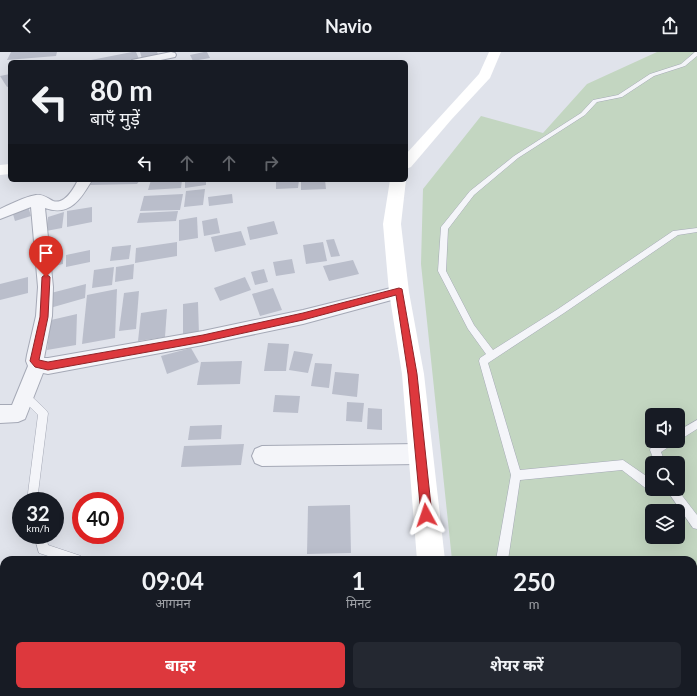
<!DOCTYPE html>
<html lang="hi">
<meta charset="utf-8">
<style>
:root{--surface:#171b24;--page:#242831;--text:#f1f3f6;--muted:#9ea1a6;--accent:#dd383d}
body{margin:0;font-family:Lato,"Noto Sans Devanagari",sans-serif;background:var(--page);color:var(--text);height:100vh;display:flex;flex-direction:column;font-size:15px;white-space:nowrap}
*{box-sizing:border-box;margin:0}
p{font-size:13px;color:var(--muted)}
.icon{flex:none;width:22px;height:22px;fill:none;stroke:currentColor;stroke-width:2;stroke-linecap:round;stroke-linejoin:round}
.map{position:relative;flex:1;overflow:hidden}
.panel{position:absolute;left:0px;top:504px;width:697px;height:140px;display:flex;flex-direction:column;background:var(--surface);border-radius:12px 12px 0 0;box-shadow:0 4px 16px #0002}
.panel>*{flex:none}
.hud{position:absolute;left:8px;top:8px;width:400px;height:122px;border-radius:6px;box-shadow:0 4px 16px #0002;background:#171b24;color:var(--text);overflow:hidden}
.fabs{position:absolute;left:645px;top:356px;display:grid;gap:8px}
.fabs a{display:grid;place-items:center;width:40px;height:40px;border-radius:6px;background:var(--surface);box-shadow:0 4px 16px #0002;font-size:20px}
.speed{position:absolute;left:12px;top:440px;display:flex;gap:8px;font-size:20px;font-weight:700;text-align:center}
.speed>*{display:grid;place-content:center;width:52px;height:52px;border-radius:50%;background:var(--surface);box-shadow:0 4px 16px #0002;line-height:1}
.speed small{font-size:10px;font-weight:400}
.speed .limit{border:6px solid #d22;background:#fff;color:#111}
.pin{position:absolute;display:grid;place-items:center;width:34px;height:34px;color:#fff;margin:-41px -17px;border-radius:50% 50% 50% 0;rotate:-45deg;box-shadow:0 0 4px #0007}
.pin .icon{rotate:45deg}
.me{position:absolute;width:44px;margin:-22px;rotate:355deg;stroke-linejoin:round;filter:drop-shadow(0 0 3px #0008)}
.turn{display:flex;align-items:center;gap:14px;height:84px;padding:0 16px;font-size:18px}
.turn .icon{width:52px;height:52px;stroke-width:2.5}
.turn b{display:block;font-size:28px;line-height:34px}
.lanes{display:flex;align-items:center;height:38px;padding:0 16px;background:#0003;justify-content:center;gap:20px;direction:ltr}
.lanes .off{opacity:.35}
.eta{display:flex;justify-content:space-evenly;align-items:center;height:68px;text-align:center}
.eta b{font-size:24px;font-weight:700;line-height:28px}
.cta{display:flex;gap:8px;margin-top:auto;padding:8px 16px}
.cta a{flex:1;height:46px;border-radius:6px;background:var(--accent);color:#fff;font-size:16px;font-weight:700;line-height:46px;text-align:center}
.cta a+a{background:var(--page);color:var(--text)}
header{display:flex;justify-content:space-between;align-items:center;height:52px;padding:0 16px;background:var(--surface);font-size:18px;font-weight:700}
.map>svg:first-child{display:block}
.green{fill:#c3d6c1;fill-rule:evenodd}
.building{fill:#babecb}
.lines{fill:none;stroke-linecap:round;stroke-linejoin:round}
.lane-casing{stroke:#a5a9b6;stroke-width:1}
.street-casing{stroke:#a5a9b6;stroke-width:2}
.lane{fill:#f4f5f9;fill-rule:evenodd}
.street{fill:#f4f5f9;fill-rule:evenodd}
.secondary{fill:#fff;fill-rule:evenodd}
.route{fill:#dd383d;stroke:#902428}
</style>
<header><svg class="icon" aria-label="back" viewBox="0 0 24 24"><path d="M15 5l-7 7 7 7"/></svg>Navio<svg class="icon" aria-label="share" viewBox="0 0 24 24"><path d="M12 15V3M7 8l5-5 5 5M5 13v7h14v-7"/></svg></header>
<div class="map">
<svg width="697" height="644" viewBox="0 0 697 644">
<rect width="100%" height="100%" fill="#e0e3eb"/>
<path class="green" d="M657 0H697V644H466V640H693V508H452L421 212 423 137 481 64 543 81 587 32ZM652 363H678V389H652ZM652 411H678V437H652ZM652 459H678V485H652Z"/>
<g class="building">
<path d="M11 0H57L56 4 7 8Z"/>
<path d="M132 0H136L139 7 125 10H92L91 8Z"/>
<path d="M140 0H157L159 4 142 7Z"/>
<path d="M204 0H207L210 6 193 9 190 3Z"/>
<path d="M10 22V34L7 35 0 24Z"/>
<path d="M92 128H140L137 132 89 133Z"/>
<path d="M151 128H182L181 136 148 138Z"/>
<path d="M185 128H206V133L185 136Z"/>
<path d="M276 128H299L298 136 276 137Z"/>
<path d="M301 128H325L326 137 301 138Z"/>
<path d="M205 137 203 153 184 155 186 139Z"/>
<path d="M183 142 180 158 140 159 144 144Z"/>
<path d="M232 142 233 151 209 154 208 145Z"/>
<path d="M28 154 31 164 15 169 12 159Z"/>
<path d="M92 155V170L67 175V159Z"/>
<path d="M178 159 176 169 137 171 140 161Z"/>
<path d="M64 160 62 176 46 179 48 165Z"/>
<path d="M197 165 198 186 179 189V168Z"/>
<path d="M217 166 220 181 204 184 202 169Z"/>
<path d="M274 169 278 182 250 188 247 175Z"/>
<path d="M241 179 246 193 215 200 211 185Z"/>
<path d="M334 187 340 204 331 205 326 188Z"/>
<path d="M177 190V204L135 211 136 196Z"/>
<path d="M323 190 327 209 306 212 303 193Z"/>
<path d="M131 193 129 207 110 209 112 195Z"/>
<path d="M90 198V210L66 215V203Z"/>
<path d="M63 202V212L49 215 50 205Z"/>
<path d="M292 207 295 221 276 224 273 210Z"/>
<path d="M353 208 359 222 329 229 323 214Z"/>
<path d="M134 212 133 227 115 230 116 215Z"/>
<path d="M114 215 112 233 92 236 94 218Z"/>
<path d="M264 217 268 230 255 233 251 220Z"/>
<path d="M28 225V241L0 248V232Z"/>
<path d="M245 225 251 238 220 249 214 236Z"/>
<path d="M86 232 85 246 50 256 51 241Z"/>
<path d="M273 236 282 258 260 264 252 242Z"/>
<path d="M117 237 115 286 82 292 87 243Z"/>
<path d="M139 239 136 277 119 279 124 241Z"/>
<path d="M198 250 199 283 183 286V252Z"/>
<path d="M167 257 165 285 138 289 141 261Z"/>
<path d="M77 262 76 293 47 298 51 268Z"/>
<path d="M268 291 289 292 286 319H264Z"/>
<path d="M191 296 199 310 167 322 161 304Z"/>
<path d="M294 299 313 302 308 321 289 318Z"/>
<path d="M242 309 240 332 197 333 201 310Z"/>
<path d="M315 311 332 312 329 336 311 334Z"/>
<path d="M335 320 359 322 357 345 332 342Z"/>
<path d="M275 343 300 344 298 361 273 360Z"/>
<path d="M347 350 364 351 362 370 346 369Z"/>
<path d="M368 356 382 357V378L367 377Z"/>
<path d="M222 373 221 387 188 388 190 374Z"/>
<path d="M244 392 241 413 181 415 184 394Z"/>
<path d="M350 453 351 501 307 502 308 454Z"/>
<path d="M295 640 344 642V644H294Z"/>
</g>
<g class="lines">
<defs>
<g id="lane">
<path d="M695 0H697V4L685 14 654 24 622 45 597 50 585 63 518 106 474 143 448 177 446 219 474 273 493 298 558 257 673 179 697 176V180L678 183 564 261 488 311 520 418 623 408 652 428V437H656L652 439 648 438 622 418 520 428 508 508H496L511 423 479 309 480 306 486 302 468 277 438 219 441 175 470 139 514 104 581 61 593 48 618 43 650 22 681 12Z"/>
<path d="M25 340 28 341 46 358 48 361 37 449H27L38 363 22 347 20 344 22 341Z"/>
<path d="M697 368V377L678 389V379Z"/>
<path d="M661 389H675L673 392 661 400 665 411H655L650 398 651 395Z"/>
<path d="M666 437H677L697 463V477L693 476Z"/>
<path d="M34 483H46L48 493 81 504 83 508H60L39 501Z"/>
<path d="M518 640H532L533 644H519Z"/>
</g>
<g id="street">
<path d="M171 0 175 1 176 3 175 5 151 10H131L132 8Z"/>
<path d="M78 128H92C81 147 70 165 45 156L53 235 52 264 44 306H48L203 279 303 258 399 234 405 236 407 240 405 244 399 246 303 272 203 293 48 322 43 321 25 367 18 370 0 371V353H12L28 314 26 309 27 303 36 264 38 235 31 155 0 167V157C11 152 24 145 36 143 43 142 47 146 53 149 65 153 74 136 78 128Z"/>
<path d="M420 392 427 395 430 402 427 409 420 412 262 414 255 411 252 404 255 397 262 394Z"/>
<rect x="0" y="587" width="4" height="26"/>
<path d="M193 640H219L218 644H192Z"/>
</g>
</defs>
<use href="#lane" class="lane-casing"/>
<use href="#street" class="street-casing"/>
<use href="#lane" class="lane"/>
<use href="#street" class="street"/>
<g class="secondary">
<path d="M489 0H501L490 26 451 68 411 115 406 117V102L479 22Z"/>
<path d="M10 112V122L0 123V113Z"/>
<path d="M390 128H406L401 172 409 240 424 322 445 508H417L402 322 389 240 383 172Z"/>
<rect x="425" y="640" width="32" height="4"/>
</g>
</g>
<path class="route" d="M46 222 50 225 48 265 39 308 48 310 203 283 303 261 399 236 402 237 417 322 432 463 430 466 426 468 422 466 421 463 408 322 396 243 303 268 203 290 48 318 35 315 30 309 40 265 42 225Z"/>
</svg>
<div class="fabs">
<a><svg class="icon" aria-label="sound" viewBox="0 0 24 24"><path d="M4 9h4l5-4v14l-5-4H4zM17 9q2 3 0 6"/></svg></a>
<a><svg class="icon" aria-label="search" viewBox="0 0 24 24"><circle cx="10" cy="10" r="6"/><path d="M15 15l6 6"/></svg></a>
<a><svg class="icon" aria-label="layers" viewBox="0 0 24 24"><path d="M12 4l9 5-9 5-9-5zM3 14l9 5 9-5"/></svg></a>
</div>
<div class="speed"><div>32<small>km/h</small></div><div class="limit">40</div></div>
<div class="pin" style="left:46px;top:225px;background:#d93025"><svg class="icon" aria-label="arrive" viewBox="0 0 24 24"><path d="M6 21V4h12l-3 4 3 4H6"/></svg></div>
<svg class="me" style="left:426px;top:463px" viewBox="-20 -20 40 40"><path d="M0-17L14 15 0 8-14 15z" fill="#dd383d" stroke="#fff" stroke-width="4"/></svg>
<div class="hud">
<div class="turn"><svg class="icon" aria-label="left" viewBox="0 0 24 24"><path d="M17 20v-9H6M10 6l-5 5 5 5"/></svg><div><b>80 m</b>बाएँ मुड़ें</div></div>
<div class="lanes"><svg class="icon" aria-label="left" viewBox="0 0 24 24"><path d="M17 20v-9H6M10 6l-5 5 5 5"/></svg><svg class="icon off" aria-label="ahead" viewBox="0 0 24 24"><path d="M12 20V5M6 11l6-6 6 6"/></svg><svg class="icon off" aria-label="ahead" viewBox="0 0 24 24"><path d="M12 20V5M6 11l6-6 6 6"/></svg><svg class="icon off" aria-label="right" viewBox="0 0 24 24"><path d="M7 20v-9h11M14 6l5 5-5 5"/></svg></div>
</div>
<section class="panel">
<div class="eta">
<div><b>09:04</b><p>आगमन</p></div>
<div><b>1</b><p>मिनट</p></div>
<div><b>250</b><p>m</p></div>
</div>
<div class="cta"><a>बाहर</a><a>शेयर करें</a></div>
</section>
</div>
